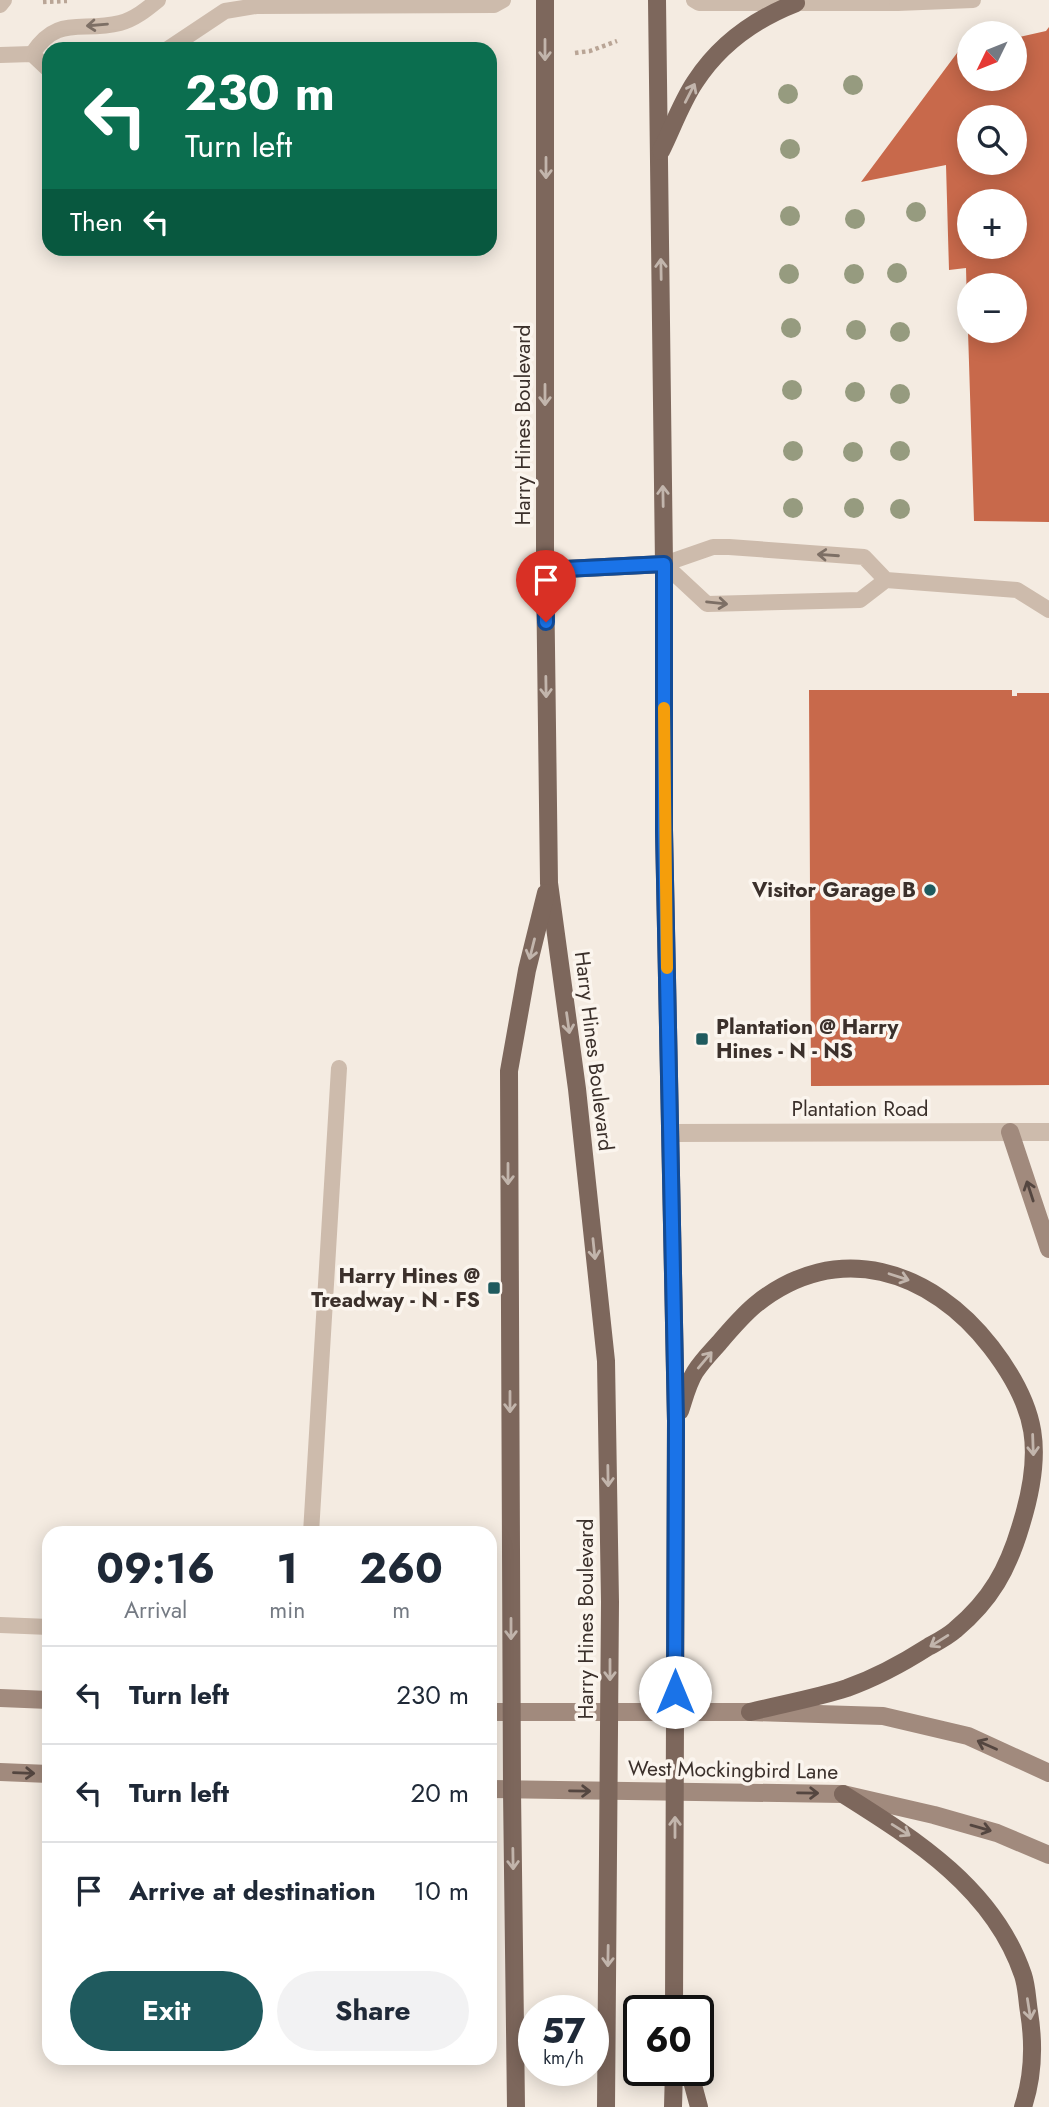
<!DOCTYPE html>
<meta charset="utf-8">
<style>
:root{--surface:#fff;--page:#f2f2f3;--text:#1f2937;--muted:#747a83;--line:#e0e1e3;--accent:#1f5a5e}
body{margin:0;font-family:Jost,sans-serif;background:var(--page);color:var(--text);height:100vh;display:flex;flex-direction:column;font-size:26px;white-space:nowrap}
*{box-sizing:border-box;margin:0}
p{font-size:23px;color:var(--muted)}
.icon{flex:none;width:38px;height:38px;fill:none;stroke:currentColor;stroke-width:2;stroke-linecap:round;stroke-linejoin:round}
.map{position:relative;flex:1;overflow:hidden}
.side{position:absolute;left:42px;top:1526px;width:455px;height:539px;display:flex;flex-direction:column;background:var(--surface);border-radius:21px;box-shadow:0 4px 18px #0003}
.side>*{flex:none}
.hud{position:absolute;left:42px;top:42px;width:455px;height:214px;border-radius:21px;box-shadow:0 4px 18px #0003;background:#0b6e4f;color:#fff;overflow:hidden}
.needle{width:46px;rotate:227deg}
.controls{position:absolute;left:957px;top:21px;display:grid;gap:14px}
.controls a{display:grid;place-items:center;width:70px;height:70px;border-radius:50%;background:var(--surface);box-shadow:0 4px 18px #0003;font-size:35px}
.speed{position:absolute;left:518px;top:1995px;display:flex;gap:14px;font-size:35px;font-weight:700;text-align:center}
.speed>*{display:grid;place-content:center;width:91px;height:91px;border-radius:50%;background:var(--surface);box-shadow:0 4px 18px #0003;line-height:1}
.speed small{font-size:18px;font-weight:400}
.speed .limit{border:4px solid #111;border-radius:10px;background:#fff;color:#111}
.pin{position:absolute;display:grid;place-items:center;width:60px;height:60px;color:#fff;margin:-72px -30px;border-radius:50% 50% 50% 0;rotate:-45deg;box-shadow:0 0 7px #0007}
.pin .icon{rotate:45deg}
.me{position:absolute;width:77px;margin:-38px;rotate:0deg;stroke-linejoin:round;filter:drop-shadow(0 0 5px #0008)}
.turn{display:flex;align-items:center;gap:24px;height:147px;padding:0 28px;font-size:32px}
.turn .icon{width:91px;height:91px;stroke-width:2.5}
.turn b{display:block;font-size:49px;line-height:60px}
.then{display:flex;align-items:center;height:66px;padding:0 28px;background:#0003;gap:14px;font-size:26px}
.eta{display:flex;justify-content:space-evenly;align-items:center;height:119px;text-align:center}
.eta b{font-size:42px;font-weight:700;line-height:49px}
.action{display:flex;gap:14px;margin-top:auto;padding:14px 28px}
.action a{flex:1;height:80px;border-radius:42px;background:var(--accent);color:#fff;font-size:28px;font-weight:700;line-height:80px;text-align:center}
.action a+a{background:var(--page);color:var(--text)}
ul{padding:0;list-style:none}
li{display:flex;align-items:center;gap:21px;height:98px;padding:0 28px;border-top:2px solid var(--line)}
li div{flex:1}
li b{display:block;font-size:26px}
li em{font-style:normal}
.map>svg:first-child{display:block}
.building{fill:#c8694b;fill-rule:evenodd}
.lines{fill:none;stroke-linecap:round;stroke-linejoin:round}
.path{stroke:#b9a596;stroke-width:4.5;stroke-dasharray:3.5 3.5;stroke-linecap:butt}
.service{stroke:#cdbbac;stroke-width:16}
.minor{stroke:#cdbbac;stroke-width:18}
.secondary{stroke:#a18a7d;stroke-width:18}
.primary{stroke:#7d675c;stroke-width:18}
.tree{fill:#969b7f}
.oneway{stroke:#7d6f65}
.oneway2{stroke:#c2b5ac}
.oneway3{stroke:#544640}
.route-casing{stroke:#114b97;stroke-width:18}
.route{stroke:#1a73e8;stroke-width:12}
.slow{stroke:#f59e0b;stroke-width:12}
.poi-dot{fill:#1f5a5e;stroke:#fbf5ee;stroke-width:2.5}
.labels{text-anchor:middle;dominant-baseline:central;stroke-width:7;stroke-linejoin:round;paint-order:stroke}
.street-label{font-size:21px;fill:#3b302b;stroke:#fbf5ee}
.poi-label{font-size:21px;font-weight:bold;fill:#3b302b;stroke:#fbf5ee;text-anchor:end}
</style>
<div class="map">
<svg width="1049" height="2107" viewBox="0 0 1049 2107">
<rect width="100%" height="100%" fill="#f4ebe1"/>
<g class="building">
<path d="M1049 27V522L974 521 968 331H1015V285H970V307H967L966 268 949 270 946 165 861 182 960 49 970 47V79H1015V38L1046 31ZM970 117H1015V163H970ZM970 201H1015V247H970Z"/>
<path d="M809 690H1012V696H1017V693H1049V1085L811 1086Z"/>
</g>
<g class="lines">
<g class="path">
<path d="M43 2 67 1"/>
<path d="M575 53 590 51 617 41"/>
</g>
<g class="service">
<path d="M694 0 699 3H897L904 0"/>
<path d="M897 3 973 0"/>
<path d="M0 5 4 0"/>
<path d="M168 49 225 11 256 6 494 5 503 0"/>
<path d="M32 54C58 14 81 33 120 23 135 19 147 9 158 0"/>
<path d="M0 55 32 54 49 70"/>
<path d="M886 580 864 557 729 547H713L664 564 707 604 860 600 886 580 1017 590 1049 610"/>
<path d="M311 1533 339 1068"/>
<path d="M0 1625 49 1627"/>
</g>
<path class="minor" d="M670 1133 1049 1132"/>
<g class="secondary">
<path d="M1010 1132 1049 1249"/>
<path d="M0 1698 49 1700"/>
<path d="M490 1712H750L883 1716 968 1736 1049 1773"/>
<path d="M0 1772 49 1774"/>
<path d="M490 1789 843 1794 934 1815 997 1833 1049 1855"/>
</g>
<g class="primary">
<path d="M545 0V570L549 883 577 1089 606 1361 610 1602 606 2107"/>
<path d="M657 0 664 564V830L676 1421 674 2011"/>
<path d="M661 151C672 129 681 103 695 82 719 45 755 19 796 3"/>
<path d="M545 570 664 564"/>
<path d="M680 1411C684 1399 688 1383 695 1372 702 1361 711 1352 719 1343 730 1330 742 1316 755 1305 837 1238 932 1270 991 1347 1038 1408 1044 1451 1021 1525 1008 1569 991 1600 955 1630 947 1637 937 1642 928 1647 903 1663 875 1678 847 1688 816 1698 782 1704 750 1712"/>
<path d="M843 1794C916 1840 994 1889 1023 1975 1027 1987 1027 2000 1029 2012 1034 2043 1033 2077 1023 2107"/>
<path d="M689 2070 699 2107"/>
<path d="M516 2107 512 1791 509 1071 527 970 546 893"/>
<path d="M673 2107 674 2070"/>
</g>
</g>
<g class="tree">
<circle cx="853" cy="85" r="10"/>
<circle cx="788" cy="94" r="10"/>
<circle cx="790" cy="149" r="10"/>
<circle cx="916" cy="212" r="10"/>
<circle cx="790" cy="216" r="10"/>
<circle cx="855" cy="219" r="10"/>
<circle cx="897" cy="273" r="10"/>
<circle cx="789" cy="274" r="10"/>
<circle cx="854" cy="274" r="10"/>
<circle cx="791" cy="328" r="10"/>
<circle cx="856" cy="330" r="10"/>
<circle cx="900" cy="332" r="10"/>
<circle cx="792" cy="390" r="10"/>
<circle cx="855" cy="392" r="10"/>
<circle cx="900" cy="394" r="10"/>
<circle cx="793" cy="451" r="10"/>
<circle cx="900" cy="451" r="10"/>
<circle cx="853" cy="452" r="10"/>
<circle cx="793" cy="508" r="10"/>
<circle cx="854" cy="508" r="10"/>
<circle cx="900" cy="509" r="10"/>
</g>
<defs><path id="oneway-shaft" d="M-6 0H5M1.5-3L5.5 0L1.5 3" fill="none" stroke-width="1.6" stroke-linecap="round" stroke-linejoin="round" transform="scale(1.75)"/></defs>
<g class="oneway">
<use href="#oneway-shaft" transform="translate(97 25) rotate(175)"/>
<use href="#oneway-shaft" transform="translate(828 555) rotate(-176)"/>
<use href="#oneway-shaft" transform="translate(717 603) rotate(6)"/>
</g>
<g class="oneway2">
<use href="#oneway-shaft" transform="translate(545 50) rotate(90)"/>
<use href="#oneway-shaft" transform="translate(690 93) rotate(-63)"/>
<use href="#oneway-shaft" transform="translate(546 168) rotate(90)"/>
<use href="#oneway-shaft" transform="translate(661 269) rotate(-91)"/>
<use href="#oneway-shaft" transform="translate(545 395) rotate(90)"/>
<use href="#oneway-shaft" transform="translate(663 496) rotate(-91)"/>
<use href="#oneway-shaft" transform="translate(546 687) rotate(89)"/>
<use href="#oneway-shaft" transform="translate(532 949) rotate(104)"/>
<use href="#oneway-shaft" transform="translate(568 1023) rotate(82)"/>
<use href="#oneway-shaft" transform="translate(508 1174) rotate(90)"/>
<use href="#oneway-shaft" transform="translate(594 1249) rotate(84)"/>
<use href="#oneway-shaft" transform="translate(899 1277) rotate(18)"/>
<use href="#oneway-shaft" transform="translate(705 1360) rotate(-50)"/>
<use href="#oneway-shaft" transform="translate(510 1402) rotate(90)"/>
<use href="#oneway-shaft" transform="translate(1033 1445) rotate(88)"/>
<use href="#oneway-shaft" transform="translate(608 1476) rotate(89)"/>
<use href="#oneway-shaft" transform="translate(511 1629) rotate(90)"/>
<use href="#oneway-shaft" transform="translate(939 1641) rotate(148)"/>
<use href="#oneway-shaft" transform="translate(610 1670) rotate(90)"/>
<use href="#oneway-shaft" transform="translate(675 1827) rotate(-90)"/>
<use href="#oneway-shaft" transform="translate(901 1830) rotate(32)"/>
<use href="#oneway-shaft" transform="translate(513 1859) rotate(89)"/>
<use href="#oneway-shaft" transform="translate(608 1956) rotate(91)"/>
<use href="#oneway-shaft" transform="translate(1029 2009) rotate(81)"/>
</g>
<g class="oneway3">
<use href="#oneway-shaft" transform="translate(1030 1191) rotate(-108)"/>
<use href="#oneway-shaft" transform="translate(987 1745) rotate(-156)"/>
<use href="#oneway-shaft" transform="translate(24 1773) rotate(2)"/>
<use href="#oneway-shaft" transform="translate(580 1791) rotate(1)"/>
<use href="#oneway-shaft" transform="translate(808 1793) rotate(1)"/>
<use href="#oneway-shaft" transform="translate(981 1828) rotate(16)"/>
</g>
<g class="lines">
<defs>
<path id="route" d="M546 622 545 570 664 564V830L676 1421 675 1692"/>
</defs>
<use href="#route" class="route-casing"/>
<use href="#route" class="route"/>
<path class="slow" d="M664 708 667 968"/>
</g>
<g class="poi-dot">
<circle cx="930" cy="890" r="7"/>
<rect x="695" y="1032" width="14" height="14" rx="3.5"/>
<rect x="487" y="1281" width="14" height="14" rx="3.5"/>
</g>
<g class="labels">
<g class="street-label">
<text transform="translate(523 425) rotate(-90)">Harry Hines Boulevard</text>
<text transform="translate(594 1051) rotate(83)">Harry Hines Boulevard</text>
<text x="860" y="1109">Plantation Road</text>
<text transform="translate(586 1619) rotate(-90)">Harry Hines Boulevard</text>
<text transform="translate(733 1770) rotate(1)">West Mockingbird Lane</text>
</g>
<g class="poi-label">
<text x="916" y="890">Visitor Garage B</text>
<text x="716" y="1027" text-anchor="start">Plantation @ Harry<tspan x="716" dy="24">Hines - N - NS</tspan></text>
<text x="480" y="1276">Harry Hines @<tspan x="480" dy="24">Treadway - N - FS</tspan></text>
</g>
</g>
</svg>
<div class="controls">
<a><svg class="needle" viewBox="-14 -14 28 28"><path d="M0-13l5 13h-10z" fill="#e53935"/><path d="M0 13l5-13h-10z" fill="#747a83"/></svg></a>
<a><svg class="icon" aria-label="search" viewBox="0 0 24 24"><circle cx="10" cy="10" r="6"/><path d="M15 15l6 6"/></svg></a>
<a>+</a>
<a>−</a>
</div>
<div class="speed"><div>57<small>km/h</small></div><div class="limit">60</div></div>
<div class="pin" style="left:546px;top:622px;background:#d93025"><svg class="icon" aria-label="arrive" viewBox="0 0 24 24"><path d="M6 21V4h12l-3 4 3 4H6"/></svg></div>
<svg class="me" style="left:675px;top:1692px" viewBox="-20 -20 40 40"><circle r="19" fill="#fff"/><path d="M0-13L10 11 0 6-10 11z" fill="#1a73e8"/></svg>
<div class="hud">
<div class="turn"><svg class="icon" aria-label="left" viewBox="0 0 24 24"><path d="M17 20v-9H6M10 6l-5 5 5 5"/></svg><div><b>230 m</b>Turn left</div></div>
<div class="then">Then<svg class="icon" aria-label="left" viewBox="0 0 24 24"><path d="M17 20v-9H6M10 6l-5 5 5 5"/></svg></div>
</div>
<section class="side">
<div class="eta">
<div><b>09:16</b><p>Arrival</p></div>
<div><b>1</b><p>min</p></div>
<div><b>260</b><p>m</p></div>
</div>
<ul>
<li><svg class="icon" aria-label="left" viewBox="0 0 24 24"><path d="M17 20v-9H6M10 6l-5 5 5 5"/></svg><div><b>Turn left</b></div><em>230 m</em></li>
<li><svg class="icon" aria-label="left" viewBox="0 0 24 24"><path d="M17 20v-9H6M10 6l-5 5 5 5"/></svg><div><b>Turn left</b></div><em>20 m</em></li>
<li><svg class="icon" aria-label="arrive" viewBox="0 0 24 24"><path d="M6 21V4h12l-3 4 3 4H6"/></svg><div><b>Arrive at destination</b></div><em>10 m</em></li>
</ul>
<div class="action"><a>Exit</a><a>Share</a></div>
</section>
</div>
